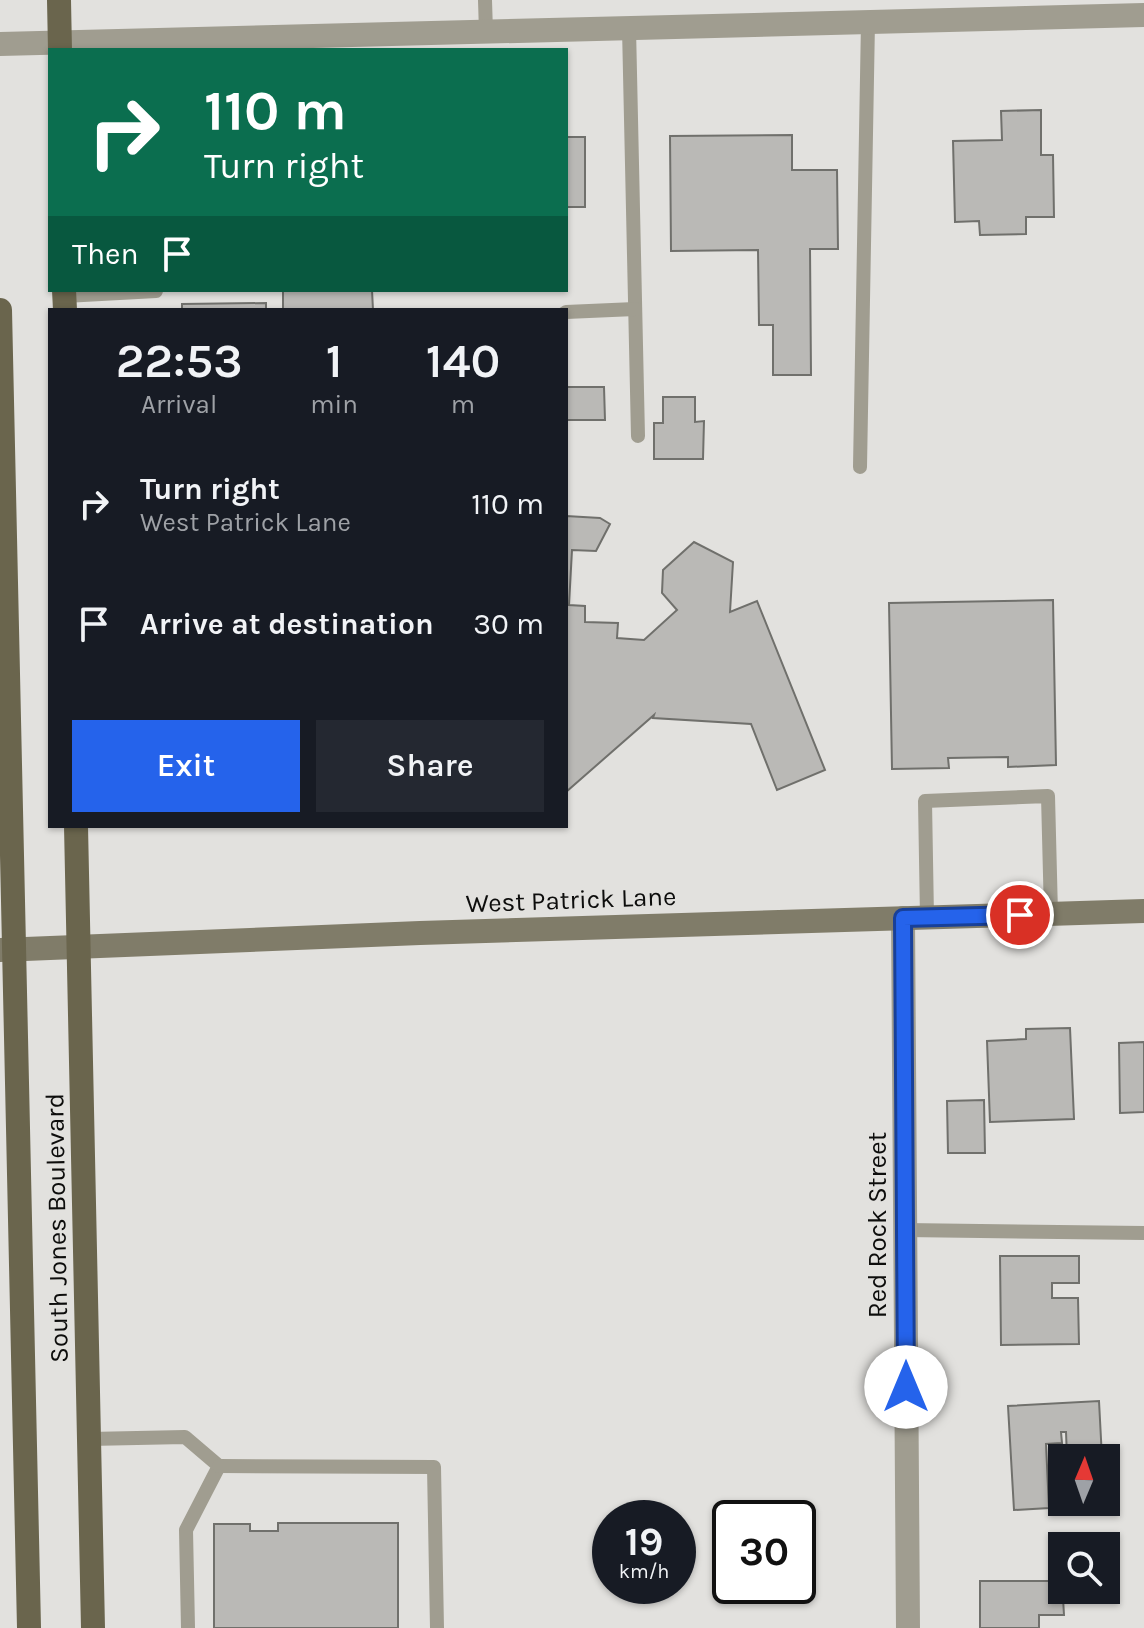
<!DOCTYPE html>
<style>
:root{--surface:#171b24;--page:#242831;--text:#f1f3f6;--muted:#9ea1a6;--accent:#2563eb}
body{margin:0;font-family:Karla,sans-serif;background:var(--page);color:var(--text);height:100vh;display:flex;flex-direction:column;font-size:30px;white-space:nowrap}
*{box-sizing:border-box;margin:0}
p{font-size:26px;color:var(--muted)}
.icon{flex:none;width:44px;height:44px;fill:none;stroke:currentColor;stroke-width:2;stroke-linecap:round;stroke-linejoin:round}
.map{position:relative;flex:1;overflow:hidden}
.details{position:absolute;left:48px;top:308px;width:520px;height:520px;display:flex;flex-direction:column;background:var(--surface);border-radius:0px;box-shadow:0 2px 6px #0004}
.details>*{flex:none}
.hud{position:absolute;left:48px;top:48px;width:520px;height:244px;border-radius:0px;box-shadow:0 2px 6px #0004;background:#0b6e4f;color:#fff;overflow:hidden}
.needle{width:52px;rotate:2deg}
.tools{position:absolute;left:1048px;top:1444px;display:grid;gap:16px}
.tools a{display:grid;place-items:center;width:72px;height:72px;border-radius:0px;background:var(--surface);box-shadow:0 2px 6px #0004;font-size:40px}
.speed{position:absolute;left:592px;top:1500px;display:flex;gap:16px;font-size:40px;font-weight:700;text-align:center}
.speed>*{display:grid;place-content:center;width:104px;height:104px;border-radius:50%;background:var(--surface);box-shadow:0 2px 6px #0004;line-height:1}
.speed small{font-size:20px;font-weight:400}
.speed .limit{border:4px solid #111;border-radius:12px;background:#fff;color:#111}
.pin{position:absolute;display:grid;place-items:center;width:68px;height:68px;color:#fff;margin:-34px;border:4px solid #fff;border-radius:50%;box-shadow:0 2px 8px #0007}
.me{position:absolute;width:88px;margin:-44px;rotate:0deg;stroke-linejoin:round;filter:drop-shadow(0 0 6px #0008)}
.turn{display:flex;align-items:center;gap:28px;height:168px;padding:0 24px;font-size:36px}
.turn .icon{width:104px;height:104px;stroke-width:2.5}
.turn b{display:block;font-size:56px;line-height:68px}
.then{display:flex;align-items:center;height:76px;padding:0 24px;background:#0003;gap:16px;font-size:30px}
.eta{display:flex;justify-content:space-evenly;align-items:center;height:136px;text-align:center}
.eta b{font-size:48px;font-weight:600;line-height:56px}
.primary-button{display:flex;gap:16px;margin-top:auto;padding:16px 24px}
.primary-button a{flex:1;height:92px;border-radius:0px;background:var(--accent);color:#fff;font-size:32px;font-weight:600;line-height:92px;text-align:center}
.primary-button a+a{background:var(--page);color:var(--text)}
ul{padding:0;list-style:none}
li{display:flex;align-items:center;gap:24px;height:120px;padding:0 24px}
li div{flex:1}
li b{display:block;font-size:30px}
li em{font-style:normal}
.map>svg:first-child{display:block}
.building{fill:#bab9b6;stroke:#70706c;stroke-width:2}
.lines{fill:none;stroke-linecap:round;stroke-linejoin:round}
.lane{stroke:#a09d90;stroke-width:14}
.street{stroke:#a09d90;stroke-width:24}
.secondary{stroke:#807c69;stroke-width:24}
.primary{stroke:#6a654d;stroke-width:24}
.route-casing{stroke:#184099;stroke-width:20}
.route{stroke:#2563eb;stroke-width:14}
.labels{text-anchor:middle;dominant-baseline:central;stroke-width:6;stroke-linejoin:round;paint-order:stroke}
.street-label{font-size:26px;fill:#0d0d0c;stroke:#e2e1de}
</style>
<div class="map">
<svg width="1144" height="1628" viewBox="0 0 1144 1628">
<rect width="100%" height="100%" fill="#e2e1de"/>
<g class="building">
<path d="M1041 110V155H1053L1054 217H1026V234L980 235 979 221 955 222 953 141 1002 140 1001 111Z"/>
<path d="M792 135V170H837L838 249H810L811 375H773V325H759L758 250 671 251 670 136Z"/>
<rect x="566" y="137" width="19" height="70"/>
<path d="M283 290H372L373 310H283Z"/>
<path d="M266 303V310H182V304Z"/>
<path d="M566 387H604L605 420H566Z"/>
<path d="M663 397H695V422L704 421 703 459H654V423H663Z"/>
<path d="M566 516 600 518 610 524 596 551 572 550 569 605 585 606V622L618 623 617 638 644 640 677 610 662 593 663 570 694 542 733 562 730 612 757 601 825 770 777 790 751 724 653 718 654 715 566 792Z"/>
<path d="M1053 600 1056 765 1008 767V757L948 758 949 768 892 769 889 603Z"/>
<path d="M1070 1028 1074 1119 990 1122 987 1041 1026 1039V1029Z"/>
<path d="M1144 1042V1112L1120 1113 1119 1043Z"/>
<path d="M984 1100 985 1153H948L947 1101Z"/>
<path d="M1000 1256H1079V1283H1052V1298H1078L1079 1344 1001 1345Z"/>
<path d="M1099 1401 1102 1458H1067L1066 1432H1061L1062 1443 1046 1444 1049 1508 1014 1510 1008 1406Z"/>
<path d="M278 1523H398V1628H214V1524H250V1531H278Z"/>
<path d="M980 1581H1062L1064 1615H1039V1628H980Z"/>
</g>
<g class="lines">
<g class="lane">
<path d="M485 0 486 32"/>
<path d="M629 28 638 436"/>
<path d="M65 296 156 291"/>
<path d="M566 312 635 309"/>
<path d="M860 467 868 22"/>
<path d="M927 917 925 801 1048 796 1051 914"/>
<path d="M905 1230 1144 1233"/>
<path d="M89 1439 185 1437 219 1466 186 1530 188 1628"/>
<path d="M219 1466 434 1467 437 1628"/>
</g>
<g class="street">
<path d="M0 44 1144 15"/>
<path d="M903 918 908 1628"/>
</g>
<path class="secondary" d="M0 950 420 933 1144 911"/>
<g class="primary">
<path d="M59 0 60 50"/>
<path d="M64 290 65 310"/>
<path d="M0 310 29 1628"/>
<path d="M76 826 93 1628"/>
</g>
</g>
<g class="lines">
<defs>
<path id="route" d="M906 1387 903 918 1020 915"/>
</defs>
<use href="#route" class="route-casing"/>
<use href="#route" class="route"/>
</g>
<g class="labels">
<g class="street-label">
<text transform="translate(571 900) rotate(-2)">West Patrick Lane</text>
<text transform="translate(877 1225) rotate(-90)">Red Rock Street</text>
<text transform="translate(57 1228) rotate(-91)">South Jones Boulevard</text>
</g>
</g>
</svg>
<div class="tools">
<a><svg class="needle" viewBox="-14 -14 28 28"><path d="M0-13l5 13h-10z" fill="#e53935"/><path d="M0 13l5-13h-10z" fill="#9ea1a6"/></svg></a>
<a><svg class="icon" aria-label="search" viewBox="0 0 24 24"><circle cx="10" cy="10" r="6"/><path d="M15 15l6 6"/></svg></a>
</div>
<div class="speed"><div>19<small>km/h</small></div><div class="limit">30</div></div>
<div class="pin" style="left:1020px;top:915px;background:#d93025"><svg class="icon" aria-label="arrive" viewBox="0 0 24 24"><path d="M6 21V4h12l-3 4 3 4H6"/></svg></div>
<svg class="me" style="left:906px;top:1387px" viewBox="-20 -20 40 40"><circle r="19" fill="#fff"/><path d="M0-13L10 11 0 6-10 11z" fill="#2563eb"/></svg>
<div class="hud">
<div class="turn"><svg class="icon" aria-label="right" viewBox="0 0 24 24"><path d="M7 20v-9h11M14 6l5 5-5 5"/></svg><div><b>110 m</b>Turn right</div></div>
<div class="then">Then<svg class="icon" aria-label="arrive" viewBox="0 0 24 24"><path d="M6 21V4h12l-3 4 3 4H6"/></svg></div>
</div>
<section class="details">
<div class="eta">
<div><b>22:53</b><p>Arrival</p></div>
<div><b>1</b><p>min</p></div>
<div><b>140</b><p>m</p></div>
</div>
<ul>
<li><svg class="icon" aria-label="right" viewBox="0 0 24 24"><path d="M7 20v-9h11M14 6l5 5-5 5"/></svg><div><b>Turn right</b><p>West Patrick Lane</p></div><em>110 m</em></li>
<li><svg class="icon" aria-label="arrive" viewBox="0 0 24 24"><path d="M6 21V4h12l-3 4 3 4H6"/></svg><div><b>Arrive at destination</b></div><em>30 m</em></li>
</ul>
<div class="primary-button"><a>Exit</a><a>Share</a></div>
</section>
</div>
